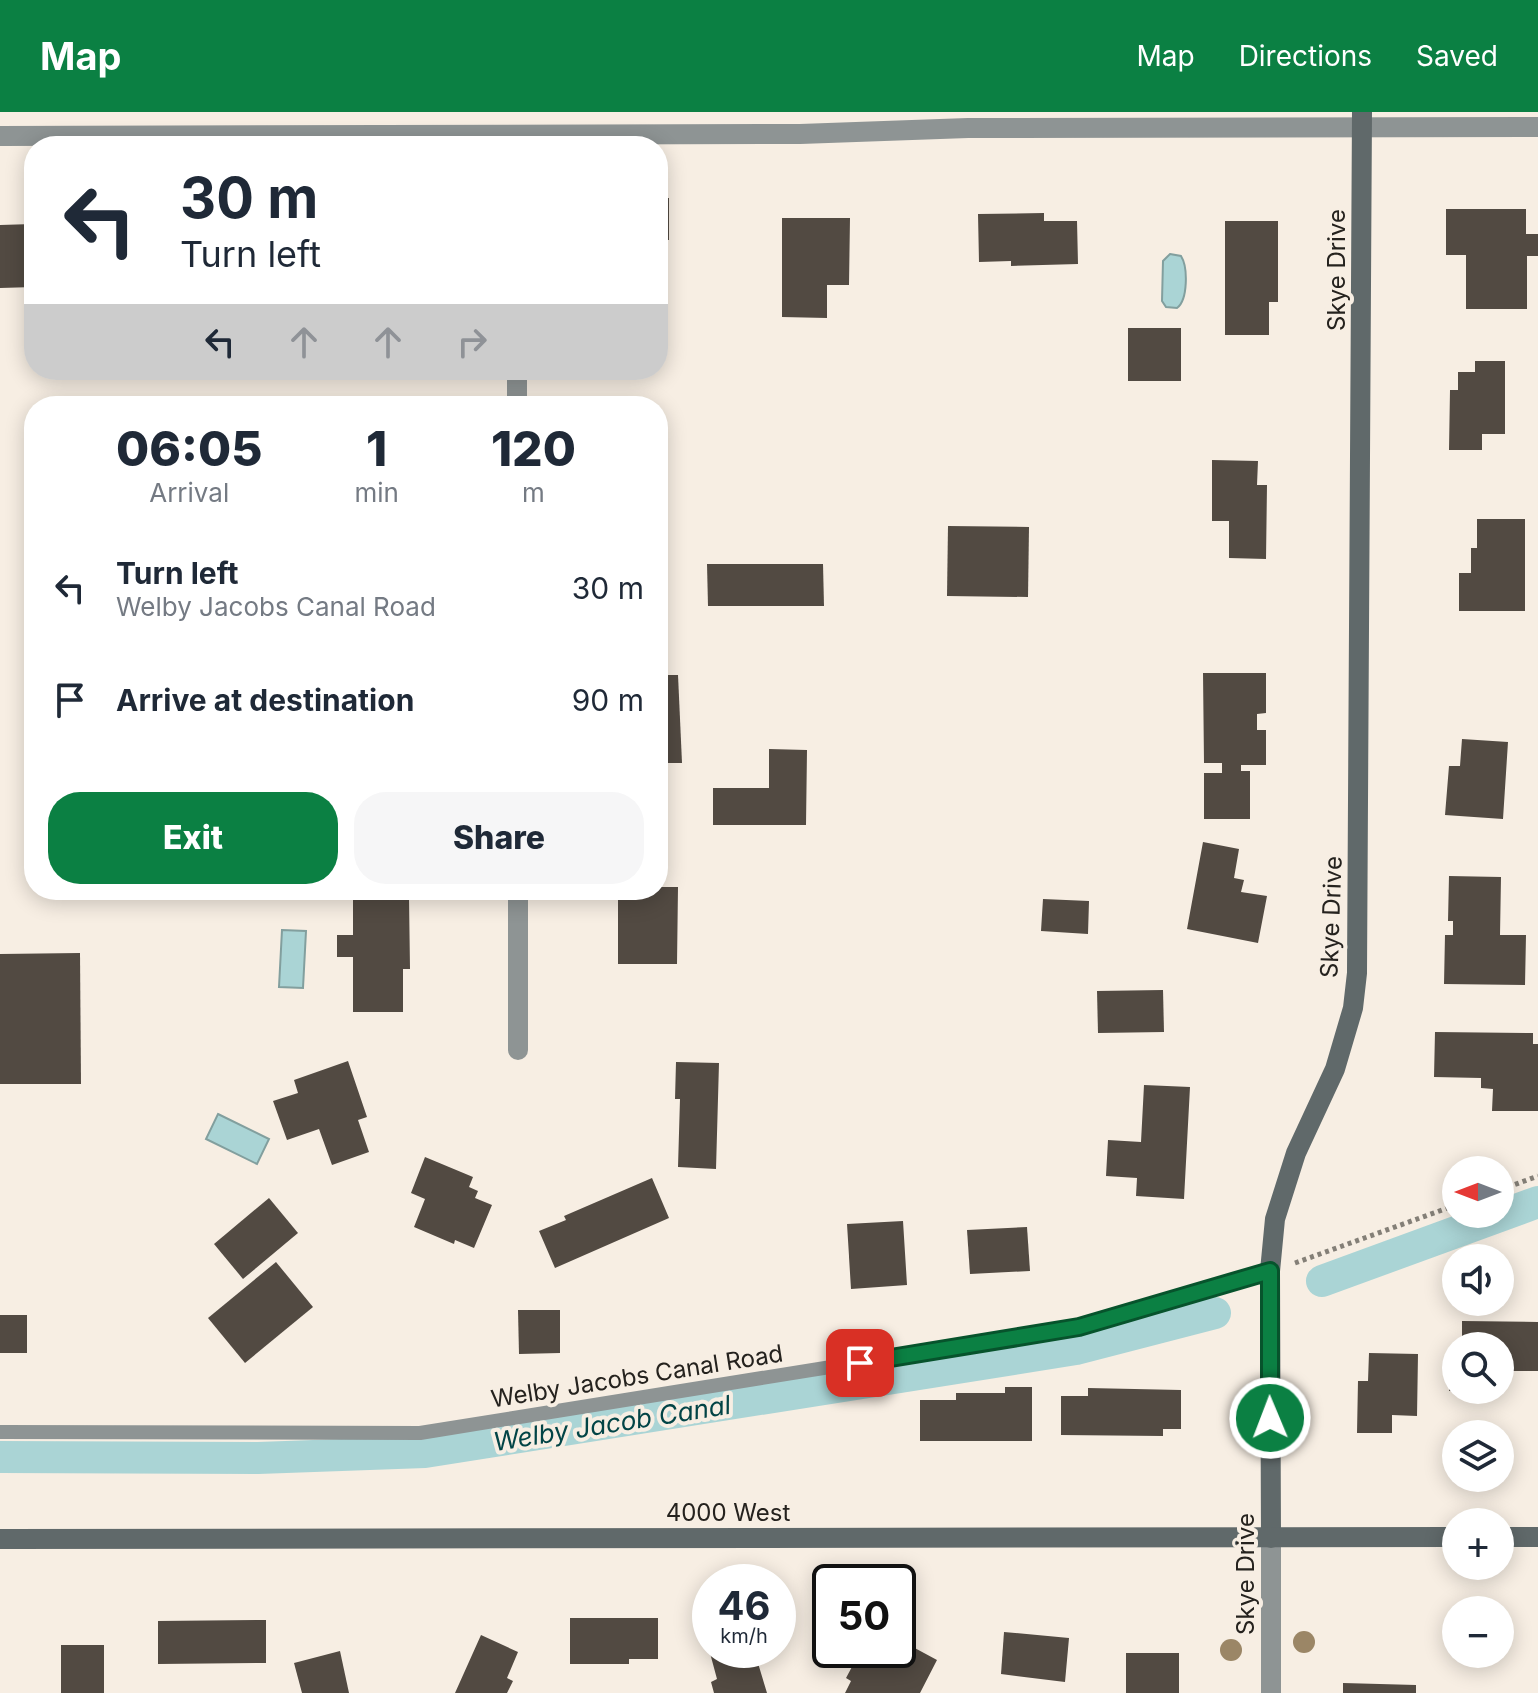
<!DOCTYPE html>
<meta charset="utf-8">
<style>
:root{--surface:#fff;--page:#f6f6f7;--text:#1f2937;--muted:#747a83;--accent:#0b8043}
body{margin:0;font-family:Inter,sans-serif;background:var(--page);color:var(--text);height:100vh;display:flex;flex-direction:column;font-size:30px;white-space:nowrap}
*{box-sizing:border-box;margin:0}
p{font-size:26px;color:var(--muted)}
.icon{flex:none;width:44px;height:44px;fill:none;stroke:currentColor;stroke-width:2;stroke-linecap:round;stroke-linejoin:round}
.map{position:relative;flex:1;overflow:hidden}
.drawer{position:absolute;left:24px;top:284px;width:644px;height:504px;display:flex;flex-direction:column;background:var(--surface);border-radius:32px;box-shadow:0 4px 20px #0003}
.drawer>*{flex:none}
.top-card{position:absolute;left:24px;top:24px;width:644px;height:244px;border-radius:32px;box-shadow:0 4px 20px #0003;background:#fff;color:var(--text);overflow:hidden}
.needle{width:52px;rotate:270deg}
.tools{position:absolute;left:1442px;top:1044px;display:grid;gap:16px}
.tools a{display:grid;place-items:center;width:72px;height:72px;border-radius:50%;background:var(--surface);box-shadow:0 4px 20px #0003;font-size:40px}
.speed{position:absolute;left:692px;top:1452px;display:flex;gap:16px;font-size:40px;font-weight:700;text-align:center}
.speed>*{display:grid;place-content:center;width:104px;height:104px;border-radius:50%;background:var(--surface);box-shadow:0 4px 20px #0003;line-height:1}
.speed small{font-size:20px;font-weight:400}
.speed .limit{border:4px solid #111;border-radius:12px;background:#fff;color:#111}
.pin{position:absolute;display:grid;place-items:center;width:68px;height:68px;color:#fff;margin:-34px;border-radius:16px;box-shadow:0 4px 12px #0006}
.me{position:absolute;width:88px;margin:-44px;rotate:359deg;stroke-linejoin:round;filter:drop-shadow(0 0 6px #0008)}
.turn{display:flex;align-items:center;gap:28px;height:168px;padding:0 24px;font-size:36px}
.turn .icon{width:104px;height:104px;stroke-width:2.5}
.turn b{display:block;font-size:56px;line-height:68px}
.lanes{display:flex;align-items:center;height:76px;padding:0 24px;background:#0003;justify-content:center;gap:40px;direction:ltr}
.lanes .off{opacity:.35}
.eta{display:flex;justify-content:space-evenly;align-items:center;height:136px;text-align:center}
.eta b{font-size:48px;font-weight:800;line-height:56px}
.action{display:flex;gap:16px;margin-top:auto;padding:16px 24px}
.action a{flex:1;height:92px;border-radius:32px;background:var(--accent);color:#fff;font-size:32px;font-weight:800;line-height:92px;text-align:center}
.action a+a{background:var(--page);color:var(--text)}
ul{padding:0;list-style:none}
li{display:flex;align-items:center;gap:24px;height:112px;padding:0 24px}
li div{flex:1}
li b{display:block;font-size:30px}
li em{font-style:normal}
header{display:flex;align-items:center;gap:48px;box-sizing:border-box;height:112px;padding:0 40px;background:var(--accent);color:#fff}
header strong{font-size:38px}
nav{display:flex;gap:44px;margin-inline-start:auto;font-size:28px}
.map>svg:first-child{display:block}
.water{fill:#aad4d5;stroke:#829f9e;stroke-width:2}
.lines{fill:none;stroke-linecap:round;stroke-linejoin:round}
.canal{stroke:#aad4d5;stroke-width:32}
.building{fill:#524a42}
.path{stroke:#847f77;stroke-width:5;stroke-dasharray:4 4;stroke-linecap:butt}
.service{stroke:#8e9494;stroke-width:14}
.minor{stroke:#8e9494;stroke-width:20}
.tertiary{stroke:#8e9494;stroke-width:20}
.secondary{stroke:#60696a;stroke-width:20}
.tree{fill:#9b8666}
.route-casing{stroke:#07532c;stroke-width:20}
.route{stroke:#0b8043;stroke-width:14}
.labels{text-anchor:middle;dominant-baseline:central;stroke-width:8;stroke-linejoin:round;paint-order:stroke}
.street-label{font-size:24px;fill:#25221e;stroke:#f7eee3}
.water-label{font-size:26px;font-style:italic;fill:#024446;stroke:#f7eee3}
</style>
<header>
<strong>Map</strong>
<nav><a>Map</a><a>Directions</a><a>Saved</a></nav>
</header>
<div class="map">
<svg width="1538" height="1581" viewBox="0 0 1538 1581">
<rect width="100%" height="100%" fill="#f7eee3"/>
<g class="water">
<path d="M1170 142 1181 144C1188 155 1188 188 1177 196L1166 195 1162 189 1163 149Z"/>
<path d="M282 818 306 819 303 876 279 875Z"/>
<path d="M218 1002 269 1027 257 1052 206 1027Z"/>
</g>
<g class="lines">
<g class="canal">
<path d="M1322 1169 1538 1090"/>
<path d="M0 1345 258 1346 425 1340 1076 1237 1215 1201"/>
</g>
</g>
<g class="building">
<rect x="658" y="86" width="11" height="42"/>
<path d="M1446 97H1526V122H1538V144H1527V197H1466V143H1446Z"/>
<path d="M1044 101V109H1077L1078 152 1011 154V149L979 150 978 102Z"/>
<path d="M782 106H850L849 173H827V206L782 205Z"/>
<path d="M1225 109H1278V190H1269V223H1225Z"/>
<path d="M33 112 34 175 0 176V113Z"/>
<rect x="1128" y="216" width="53" height="53"/>
<path d="M1475 249H1505V322H1482V338H1449L1450 278H1458V260H1475Z"/>
<rect x="336" y="258" width="61" height="3"/>
<path d="M1212 348 1258 349 1257 373H1267L1266 447 1229 446V409H1212Z"/>
<path d="M1477 407H1525V499H1459V461H1471V436H1477Z"/>
<path d="M948 414 1029 415 1028 485 947 484Z"/>
<path d="M707 452H823L824 494H708Z"/>
<path d="M1203 561H1266V601L1257 602V618H1266V653H1241V659H1250V707H1204V661H1222V651H1204Z"/>
<path d="M658 563H678L682 651H658Z"/>
<path d="M1462 627 1508 630 1503 707 1445 703 1449 654H1460Z"/>
<path d="M769 637 807 638 806 713H713V676H769Z"/>
<path d="M1203 730 1239 737 1234 766 1244 768 1241 780 1267 784 1258 831 1187 817Z"/>
<path d="M1449 764 1501 765 1500 823H1526L1525 873 1444 872 1445 823H1453V809H1448Z"/>
<path d="M658 775H678L677 852H618V778H658Z"/>
<path d="M353 785H409L410 857H403V900H353V845H337V823H353Z"/>
<path d="M1043 787 1089 789 1088 822 1041 819Z"/>
<path d="M80 841 81 972H0V842Z"/>
<path d="M1163 878 1164 920 1098 921 1097 879Z"/>
<path d="M1435 920 1533 921V932H1538V999H1492L1493 977 1481 976V966L1434 965Z"/>
<path d="M348 949 367 1005 358 1008 369 1040 332 1053 319 1017 287 1028 273 989 298 981 294 968Z"/>
<path d="M676 950 719 951 716 1057 678 1055 680 987H675Z"/>
<path d="M1144 973 1190 975 1184 1087 1136 1084 1137 1066 1106 1064 1108 1028 1141 1030Z"/>
<path d="M425 1045 473 1065 469 1075 478 1079 475 1086 492 1093 474 1136 455 1128 454 1132 414 1115 425 1087 411 1081Z"/>
<path d="M652 1066 669 1106 555 1156 539 1119 566 1108 564 1104Z"/>
<path d="M269 1086 298 1121 243 1167 214 1132Z"/>
<path d="M903 1109 907 1173 851 1177 847 1112Z"/>
<path d="M1027 1115 1030 1159 970 1162 967 1118Z"/>
<path d="M276 1150 313 1195 245 1251 208 1206Z"/>
<path d="M518 1198H560V1241L519 1242Z"/>
<rect x="0" y="1203" width="27" height="38"/>
<path d="M1462 1209 1538 1210V1259H1503V1254H1500V1234H1462Z"/>
<path d="M1369 1241 1418 1242 1417 1304 1392 1303V1321H1357L1358 1269H1368Z"/>
<rect x="1449" y="1241" width="7" height="38"/>
<path d="M1005 1275H1032V1329H920V1288H956V1281H1005Z"/>
<path d="M1088 1276 1181 1278V1317H1163V1324L1061 1323V1284H1088Z"/>
<path d="M570 1506H658V1547H629V1552H570Z"/>
<path d="M266 1508V1551L158 1552V1509Z"/>
<path d="M1004 1520 1069 1526 1065 1570 1001 1562Z"/>
<path d="M481 1523 518 1540 507 1566 513 1569 507 1581H455Z"/>
<path d="M898 1527 937 1548 920 1581H845L851 1569 846 1566 861 1538H898Z"/>
<rect x="61" y="1533" width="43" height="48"/>
<path d="M721 1538H754L767 1581H714L711 1570 717 1567 710 1541Z"/>
<path d="M340 1539 349 1581H302L294 1551Z"/>
<rect x="1126" y="1541" width="53" height="40"/>
<path d="M1343 1571 1416 1573V1581H1343Z"/>
</g>
<g class="lines">
<g class="path">
<path d="M1500 1078 1538 1064"/>
<path d="M1295 1151 1456 1093"/>
</g>
<path class="service" d="M0 1320 420 1321 1079 1215 1270 1159"/>
<g class="minor">
<path d="M0 24 800 22 968 16 1538 15"/>
<path d="M517 258V294"/>
<path d="M518 778V938"/>
</g>
<path class="tertiary" d="M1271 1581V1426"/>
<g class="secondary">
<path d="M1500 1425H1538"/>
<path d="M1271 1426 1270 1159 1275 1107 1296 1041 1335 957 1353 896 1357 861 1362 0"/>
<path d="M0 1427 1456 1425"/>
</g>
</g>
<g class="tree">
<circle cx="1304" cy="1530" r="11"/>
<circle cx="1231" cy="1538" r="11"/>
</g>
<g class="lines">
<defs>
<path id="route" d="M860 1251 1079 1215 1270 1159V1306"/>
</defs>
<use href="#route" class="route-casing"/>
<use href="#route" class="route"/>
</g>
<g class="labels">
<g class="street-label">
<text transform="translate(1336 158) rotate(-90)">Skye Drive</text>
<text transform="translate(1331 805) rotate(-88)">Skye Drive</text>
<text transform="translate(637 1264) rotate(-9)">Welby Jacobs Canal Road</text>
<text x="728" y="1400">4000 West</text>
<text transform="translate(1245 1462) rotate(-90)">Skye Drive</text>
</g>
<g class="water-label">
<text transform="translate(612 1311) rotate(-9)">Welby Jacob Canal</text>
</g>
</g>
</svg>
<div class="tools">
<a><svg class="needle" viewBox="-14 -14 28 28"><path d="M0-13l5 13h-10z" fill="#e53935"/><path d="M0 13l5-13h-10z" fill="#747a83"/></svg></a>
<a><svg class="icon" aria-label="sound" viewBox="0 0 24 24"><path d="M4 9h4l5-4v14l-5-4H4zM17 9q2 3 0 6"/></svg></a>
<a><svg class="icon" aria-label="search" viewBox="0 0 24 24"><circle cx="10" cy="10" r="6"/><path d="M15 15l6 6"/></svg></a>
<a><svg class="icon" aria-label="layers" viewBox="0 0 24 24"><path d="M12 4l9 5-9 5-9-5zM3 14l9 5 9-5"/></svg></a>
<a>+</a>
<a>−</a>
</div>
<div class="speed"><div>46<small>km/h</small></div><div class="limit">50</div></div>
<div class="pin" style="left:860px;top:1251px;background:#d93025"><svg class="icon" aria-label="arrive" viewBox="0 0 24 24"><path d="M6 21V4h12l-3 4 3 4H6"/></svg></div>
<svg class="me" style="left:1270px;top:1306px" viewBox="-20 -20 40 40"><circle r="17" fill="#0b8043" stroke="#fff" stroke-width="3"/><path d="M0-11L8 9 0 5-8 9z" fill="#fff"/></svg>
<div class="top-card">
<div class="turn"><svg class="icon" aria-label="left" viewBox="0 0 24 24"><path d="M17 20v-9H6M10 6l-5 5 5 5"/></svg><div><b>30 m</b>Turn left</div></div>
<div class="lanes"><svg class="icon" aria-label="left" viewBox="0 0 24 24"><path d="M17 20v-9H6M10 6l-5 5 5 5"/></svg><svg class="icon off" aria-label="ahead" viewBox="0 0 24 24"><path d="M12 20V5M6 11l6-6 6 6"/></svg><svg class="icon off" aria-label="ahead" viewBox="0 0 24 24"><path d="M12 20V5M6 11l6-6 6 6"/></svg><svg class="icon off" aria-label="right" viewBox="0 0 24 24"><path d="M7 20v-9h11M14 6l5 5-5 5"/></svg></div>
</div>
<section class="drawer">
<div class="eta">
<div><b>06:05</b><p>Arrival</p></div>
<div><b>1</b><p>min</p></div>
<div><b>120</b><p>m</p></div>
</div>
<ul>
<li><svg class="icon" aria-label="left" viewBox="0 0 24 24"><path d="M17 20v-9H6M10 6l-5 5 5 5"/></svg><div><b>Turn left</b><p>Welby Jacobs Canal Road</p></div><em>30 m</em></li>
<li><svg class="icon" aria-label="arrive" viewBox="0 0 24 24"><path d="M6 21V4h12l-3 4 3 4H6"/></svg><div><b>Arrive at destination</b></div><em>90 m</em></li>
</ul>
<div class="action"><a>Exit</a><a>Share</a></div>
</section>
</div>
